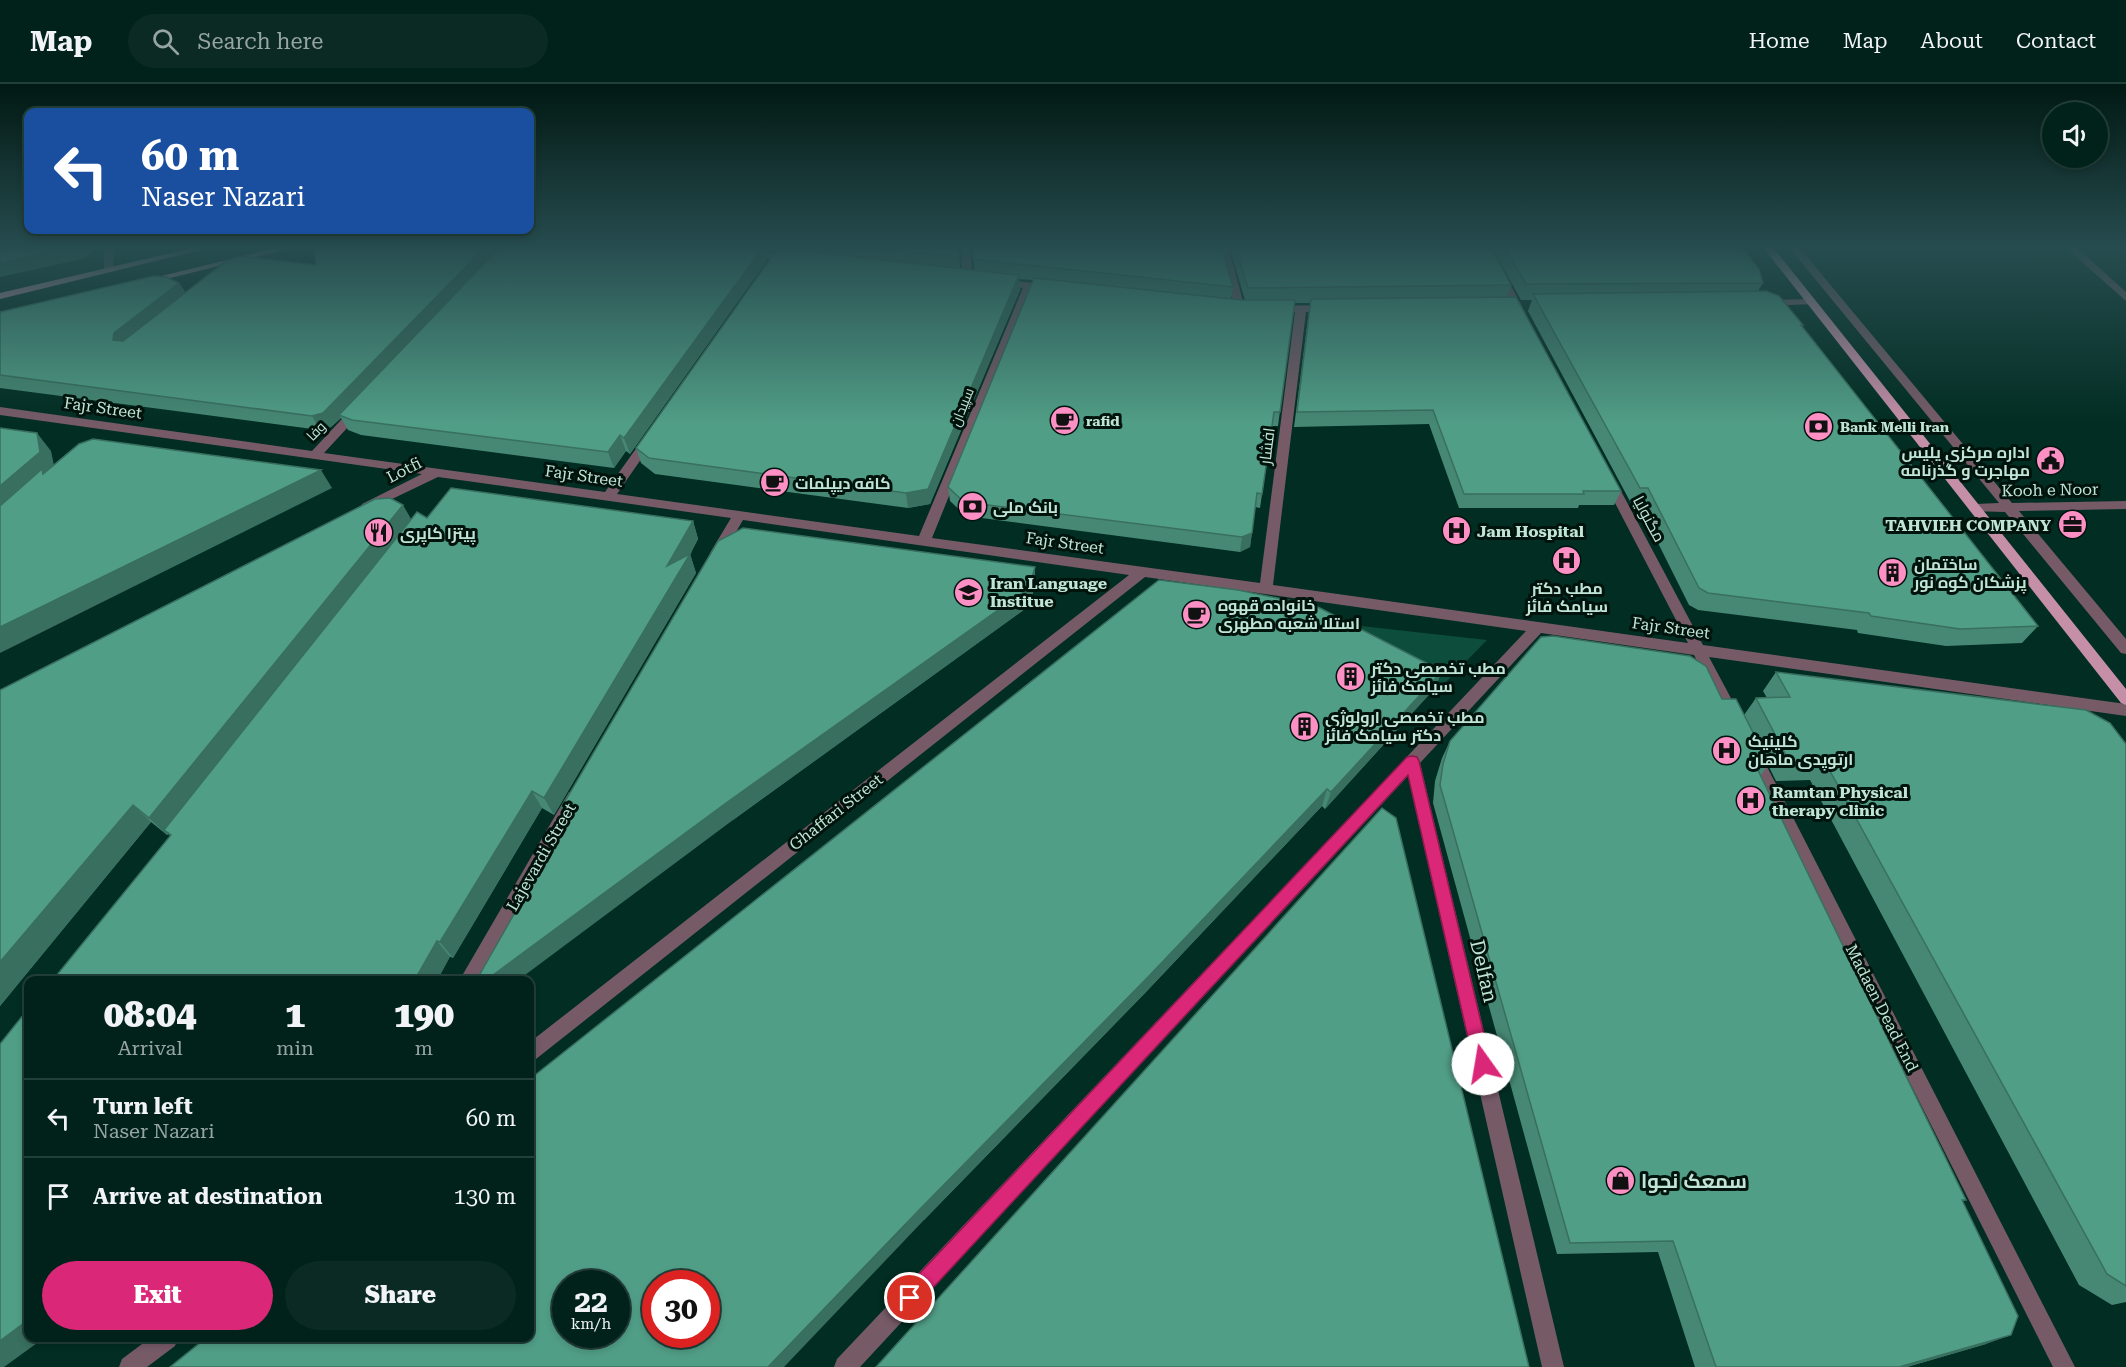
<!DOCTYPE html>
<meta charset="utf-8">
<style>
:root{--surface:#01221a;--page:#0b2a23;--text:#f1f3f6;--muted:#96a4a2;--line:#233f39;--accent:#db2777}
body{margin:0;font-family:"Roboto Serif",Cairo,serif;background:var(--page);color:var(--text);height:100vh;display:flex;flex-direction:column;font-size:22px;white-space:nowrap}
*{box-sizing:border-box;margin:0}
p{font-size:20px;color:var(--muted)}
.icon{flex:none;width:33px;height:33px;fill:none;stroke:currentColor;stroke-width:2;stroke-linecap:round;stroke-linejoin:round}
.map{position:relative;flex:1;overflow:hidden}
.panel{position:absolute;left:24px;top:892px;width:510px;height:366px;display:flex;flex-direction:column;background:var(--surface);border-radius:12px;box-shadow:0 3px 9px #0003,0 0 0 2px var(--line)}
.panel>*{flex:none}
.banner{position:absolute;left:24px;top:24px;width:510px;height:126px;border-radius:12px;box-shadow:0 3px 9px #0003,0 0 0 2px var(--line);background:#1a4fa0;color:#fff;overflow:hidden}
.buttons{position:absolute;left:2042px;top:18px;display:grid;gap:12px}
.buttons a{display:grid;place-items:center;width:66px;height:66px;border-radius:50%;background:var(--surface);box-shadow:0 3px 9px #0003,0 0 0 2px var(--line);font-size:30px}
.speed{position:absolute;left:552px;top:1186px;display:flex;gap:12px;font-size:30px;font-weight:700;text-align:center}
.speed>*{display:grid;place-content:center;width:78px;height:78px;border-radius:50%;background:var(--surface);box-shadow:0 3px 9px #0003,0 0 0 2px var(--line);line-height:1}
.speed small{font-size:15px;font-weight:400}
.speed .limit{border:9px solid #d22;background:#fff;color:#111}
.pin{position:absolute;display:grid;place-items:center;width:51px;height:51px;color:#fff;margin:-26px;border:3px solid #fff;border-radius:50%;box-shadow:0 2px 6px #0007}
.me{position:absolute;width:66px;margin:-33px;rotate:347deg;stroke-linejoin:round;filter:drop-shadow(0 0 4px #0008)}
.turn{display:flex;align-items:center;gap:21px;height:126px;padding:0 18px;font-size:27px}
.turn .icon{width:78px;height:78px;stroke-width:2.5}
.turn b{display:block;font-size:42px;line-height:51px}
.eta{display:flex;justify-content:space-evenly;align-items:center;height:102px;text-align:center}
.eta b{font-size:36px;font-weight:800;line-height:42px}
.primary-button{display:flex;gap:12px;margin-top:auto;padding:12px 18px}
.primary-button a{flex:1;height:69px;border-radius:36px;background:var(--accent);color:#fff;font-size:24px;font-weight:800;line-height:69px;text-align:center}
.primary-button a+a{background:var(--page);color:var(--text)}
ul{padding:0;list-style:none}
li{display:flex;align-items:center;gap:18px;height:78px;padding:0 18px;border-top:2px solid var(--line)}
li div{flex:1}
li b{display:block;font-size:22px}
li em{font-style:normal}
header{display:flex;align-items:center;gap:36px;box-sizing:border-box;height:84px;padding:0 30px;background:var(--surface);border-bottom:2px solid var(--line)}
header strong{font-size:28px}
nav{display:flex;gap:33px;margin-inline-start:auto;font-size:21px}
.search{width:420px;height:54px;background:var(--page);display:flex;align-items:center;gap:15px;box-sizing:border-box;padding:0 21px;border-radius:33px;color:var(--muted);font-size:22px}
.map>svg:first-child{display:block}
.green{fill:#0c4d3c}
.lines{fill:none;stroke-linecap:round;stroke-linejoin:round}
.minor{fill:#765b67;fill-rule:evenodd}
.major{fill:#c68fa8;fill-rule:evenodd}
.wall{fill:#468873}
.shaded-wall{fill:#396f5e}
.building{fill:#519e86;stroke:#396f5e;stroke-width:1.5;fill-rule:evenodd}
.route{fill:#db2777;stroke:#8e194d;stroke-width:1.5}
.labels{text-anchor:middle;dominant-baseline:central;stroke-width:6;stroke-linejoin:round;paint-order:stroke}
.far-street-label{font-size:14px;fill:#c0e5d7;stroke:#00130c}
.far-poi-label{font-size:14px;font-weight:bold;fill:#c0e5d7;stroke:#00130c;text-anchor:start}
.street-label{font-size:16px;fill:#c0e5d7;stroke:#00130c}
.poi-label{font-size:16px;font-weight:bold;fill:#c0e5d7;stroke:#00130c;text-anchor:start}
.near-street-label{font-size:20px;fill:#c0e5d7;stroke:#00130c}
.near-poi-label{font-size:20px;font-weight:bold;fill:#c0e5d7;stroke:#00130c;text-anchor:start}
</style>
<header>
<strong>Map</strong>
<div class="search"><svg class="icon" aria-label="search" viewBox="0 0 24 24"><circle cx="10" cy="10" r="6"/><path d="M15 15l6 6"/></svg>Search here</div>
<nav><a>Home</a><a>Map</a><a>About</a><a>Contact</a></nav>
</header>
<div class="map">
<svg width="2126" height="1283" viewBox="0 0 2126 1283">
<rect width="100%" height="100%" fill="#012d22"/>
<path class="green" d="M1316 537 1487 556 1443 601Z"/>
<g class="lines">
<g class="minor">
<path d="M104 162H114L113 188 104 186Z"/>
<path d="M961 162H971L972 195 967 198 962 195Z"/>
<path d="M1218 162H1228L1245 225 1244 227H1236L1235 225Z"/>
<path d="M1480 162H1490L1526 230 1525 232H1517L1516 230Z"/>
<path d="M1788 162H1798L2012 419 2126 417V425L2019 427 2126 555V570L2121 569 2005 428 1970 427 1969 424 1975 420 1999 419Z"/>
<path d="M2064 162H2075L2126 208V217Z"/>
<path d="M745 166 792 172 797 175 792 178 741 171V167Z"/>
<path d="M1001 195 1049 201 1054 204 1049 207 1033 205 932 454 1260 499 1295 228H1276L1271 225 1276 222 1330 221 1334 222V226L1306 228 1273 501 1688 559 1602 394 1608 390 1614 394 1703 561 2126 620V632L1709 573 1741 633 1739 637H1729L1694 571 1541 549 1420 679 1564 1283H1542L1408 692 860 1283H834L837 1275 1526 547 1145 493 536 975 530 978V958L1129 491 743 436 722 472 717 474 710 469 731 434 438 393 367 427 361 423 362 420 422 390 0 331V323L312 367 354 322 358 321 364 325 362 328 324 369 605 408 645 352 649 351 655 355 617 410 919 452 1023 204 997 200V196Z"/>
<path d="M1811 215 1815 216V220L1765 222 1760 219 1765 216Z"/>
<path d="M1754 667 1759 669 1762 673 2075 1283H2053L1746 673 1749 669Z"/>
<path d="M575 707 581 708 583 713 581 718 478 897H459L569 708Z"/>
<path d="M150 1254H178L175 1262 147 1283H119L122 1275Z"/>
</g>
<g class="major">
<path d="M201 162H217L0 215V209Z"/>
<path d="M284 162H300L146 200 141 197Z"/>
<path d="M1762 162H1772L2126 605V621L2121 619Z"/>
</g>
</g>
<g class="wall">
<path d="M314 162H959L960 184 974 186 973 162 1233 203 1231 215 1245 216 1229 162H1490L1511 201 1507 213 1621 407 1614 421H1579L1578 424H1459L1429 340 1294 343 1310 219H1294L1278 342H1272L1260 424 1255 423 1250 463 1240 468 966 432 950 417 948 403 1033 196 1019 195 1020 206 930 420 908 424 655 390 641 379 636 364 775 168 764 167 766 178 630 370 626 367 614 384 361 351 348 346 341 334 331 343 320 346 0 304V228L179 199 186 209 316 181Z"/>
<path d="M1491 162H1741L1763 199 1758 207 1803 241 1802 242 2038 542 2022 559 1946 562 1858 549 1857 546 1698 526 1689 521 1639 421H1632L1528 227 1532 216H1521Z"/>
<path d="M427 434 693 437 698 455 690 470 696 489 554 731 542 724 453 874 170 752 168 750 167 751 151 738 0 922V606L411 435Z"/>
<path d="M1035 502 1029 522 733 736 567 735 561 724Z"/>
<path d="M1442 587 1435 604 1325 725 1322 722 1146 908 924 1136 170 1283Z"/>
<path d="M1776 588 2126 660V1218L2112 1221 2079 1201 1810 696 1776 697 1768 681 1761 691 1966 1116 1963 1117 1986 1260 1907 1283H1695L1658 1168 1557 1170 1433 719 1435 697 1442 674 1450 657 1722 615 1744 631 1756 614H1767L1763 607Z"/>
</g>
<g class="shaded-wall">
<path d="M75 162H102L82 175 0 193V179Z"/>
<path d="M121 162H141L124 166Z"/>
<path d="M486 162H504L339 331 341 334 331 343 320 346 312 332Z"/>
<path d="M958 162H959L960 188 959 173Z"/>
<path d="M763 163 766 178 630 370 624 354Z"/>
<path d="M1019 191 1020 206 930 420 908 424 906 409Z"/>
<path d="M179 199 188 213 124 263 113 256 114 249Z"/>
<path d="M37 349 51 367 55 386 0 434V402Z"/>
<path d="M620 351 626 367 614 384 608 368Z"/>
<path d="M321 386 332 404 0 569V543Z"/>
<path d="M403 421 414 440 164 746 168 750 167 751 149 734Z"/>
<path d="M693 437 698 455 689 473 690 470 696 489 554 731 544 714 667 482Z"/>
<path d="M1252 449 1250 463 1240 468 1242 453Z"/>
<path d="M1035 483V502L1029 522 733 736 517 897H485Z"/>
<path d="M1442 587 1435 604 1325 725 1331 708Z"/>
<path d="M1327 705 1322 722 1146 908 924 1136 784 1283H768Z"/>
<path d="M532 707 542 724 453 874 440 858Z"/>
<path d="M133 721 151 738 0 922V878Z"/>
<path d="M437 857 450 873 437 897H414Z"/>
<path d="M28 1236V1254H44L4 1283H0V1257Z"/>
<path d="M2011 1251 1986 1260 1907 1283H1899Z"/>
</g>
<g class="building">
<path d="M0 162H75L74 163 0 179Z"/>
<path d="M314 162H486L323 329 312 332 0 291V228L154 192 166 193 179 199 114 249 113 256 123 257 225 178 239 172 316 181Z"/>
<path d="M501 162H754L763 163 624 354 620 351 608 368 352 336 339 331Z"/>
<path d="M852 162H958L959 173Z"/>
<path d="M973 162H1221L1233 203 973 175Z"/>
<path d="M1235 162H1490L1511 201 1248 204Z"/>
<path d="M1504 162H1741L1759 185 1763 199 1526 200Z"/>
<path d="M778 164 1019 191 928 405 906 409 649 374 636 364Z"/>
<path d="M1034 194 1242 216H1295L1280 328H1274L1262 410 1257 409 1252 449 1242 453 964 418 948 403Z"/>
<path d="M1766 207 1779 212 1803 241H1801L2038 542 1960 545 1871 532 1869 529 1708 509 1699 504 1648 404H1640L1533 210Z"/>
<path d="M1516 213 1621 407H1583L1584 410H1464L1433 326 1297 328 1311 215Z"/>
<path d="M0 344 37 349 40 368 0 402Z"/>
<path d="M93 355 321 386 0 543V422L42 385 43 390 79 360Z"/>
<path d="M451 404 693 437 667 482 690 470 544 714 532 707 440 858 437 857 414 897H52L171 751 164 746 417 428 427 434Z"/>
<path d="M390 414 403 421 149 734 133 721 0 878V606L375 415Z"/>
<path d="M743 444 1035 483 1029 504 726 719 485 897H476L571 730 561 724 718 457Z"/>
<path d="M1159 496 1238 506 1316 522 1442 587 1331 708 1327 705 1148 893 920 1125 768 1283H170L206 1254H530V995ZM566 1200H616V1251H566ZM656 1200H706V1251H656Z"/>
<path d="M1553 552 1690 572 1706 582 1722 615H1736L1769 680H1755L1966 1116H1962L2018 1232 2011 1251 1899 1283H1716L1673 1157 1570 1159 1440 701 1443 680 1450 657 1541 553Z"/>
<path d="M1776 588 2086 626 2110 639 2126 660V1202L2107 1190 1825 678 1790 679 1756 614 1790 613Z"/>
<path d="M1382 724 1396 734 1529 1283H876Z"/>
<path d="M28 925V1236L0 1257V960Z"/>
</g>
<linearGradient id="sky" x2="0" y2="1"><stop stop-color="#011913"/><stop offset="0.48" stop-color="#274c4f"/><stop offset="1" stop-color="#274c4f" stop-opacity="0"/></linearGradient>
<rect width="2126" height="341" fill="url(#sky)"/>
<path class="route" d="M1412 672 1417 673 1419 677 1491 980 1489 986 1483 988 1477 986 1474 980 1408 691 917 1221 910 1223 903 1221 900 1214 903 1207 1407 673Z"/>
<defs>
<symbol id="cafe-disc" viewBox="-11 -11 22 22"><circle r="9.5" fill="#fc8fc3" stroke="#00130c"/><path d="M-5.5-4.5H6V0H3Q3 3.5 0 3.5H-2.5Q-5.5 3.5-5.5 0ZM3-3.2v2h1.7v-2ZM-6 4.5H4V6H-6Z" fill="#111"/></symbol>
<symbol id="bank-disc" viewBox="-11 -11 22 22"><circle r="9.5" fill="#fc8fc3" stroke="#00130c"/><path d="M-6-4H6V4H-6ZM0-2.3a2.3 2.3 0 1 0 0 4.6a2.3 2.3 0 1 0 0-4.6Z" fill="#111"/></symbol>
<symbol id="civic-disc" viewBox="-11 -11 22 22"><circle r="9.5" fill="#fc8fc3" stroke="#00130c"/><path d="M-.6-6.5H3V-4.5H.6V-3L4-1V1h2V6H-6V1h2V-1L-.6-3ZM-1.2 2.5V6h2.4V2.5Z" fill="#111"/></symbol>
<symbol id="office-disc" viewBox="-11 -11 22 22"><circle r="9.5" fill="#fc8fc3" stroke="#00130c"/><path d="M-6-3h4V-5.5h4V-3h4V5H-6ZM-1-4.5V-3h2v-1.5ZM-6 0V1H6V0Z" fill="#111"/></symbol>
<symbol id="hospital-disc" viewBox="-11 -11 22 22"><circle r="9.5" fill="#fc8fc3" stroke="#00130c"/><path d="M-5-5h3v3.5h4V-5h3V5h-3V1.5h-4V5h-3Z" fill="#111"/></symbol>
<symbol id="restaurant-disc" viewBox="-11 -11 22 22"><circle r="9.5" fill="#fc8fc3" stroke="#00130c"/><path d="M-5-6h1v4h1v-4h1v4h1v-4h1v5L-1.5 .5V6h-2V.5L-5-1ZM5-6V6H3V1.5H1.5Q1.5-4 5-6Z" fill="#111"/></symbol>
<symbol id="building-disc" viewBox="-11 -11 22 22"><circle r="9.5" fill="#fc8fc3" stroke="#00130c"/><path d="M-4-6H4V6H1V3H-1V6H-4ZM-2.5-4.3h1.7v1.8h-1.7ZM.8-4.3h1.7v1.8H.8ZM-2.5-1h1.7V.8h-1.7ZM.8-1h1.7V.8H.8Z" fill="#111"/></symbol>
<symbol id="school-disc" viewBox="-11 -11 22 22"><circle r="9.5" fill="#fc8fc3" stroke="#00130c"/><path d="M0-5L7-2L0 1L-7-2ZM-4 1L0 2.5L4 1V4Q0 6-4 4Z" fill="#111"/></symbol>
<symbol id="shop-disc" viewBox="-11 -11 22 22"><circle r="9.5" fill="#fc8fc3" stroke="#00130c"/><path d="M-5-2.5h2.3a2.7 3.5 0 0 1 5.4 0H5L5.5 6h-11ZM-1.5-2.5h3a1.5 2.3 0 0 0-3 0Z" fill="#111"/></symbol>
</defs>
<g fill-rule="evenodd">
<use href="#cafe-disc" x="1048" y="320" width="33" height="33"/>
<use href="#bank-disc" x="1802" y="326" width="33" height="33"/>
<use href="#civic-disc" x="2034" y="360" width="33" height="33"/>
<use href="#cafe-disc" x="758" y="382" width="33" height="33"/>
<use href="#bank-disc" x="956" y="406" width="33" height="33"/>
<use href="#office-disc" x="2056" y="424" width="33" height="33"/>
<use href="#hospital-disc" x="1440" y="430" width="33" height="33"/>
<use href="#restaurant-disc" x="362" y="432" width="33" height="33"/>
<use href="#hospital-disc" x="1550" y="460" width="33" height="33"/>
<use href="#building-disc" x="1876" y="472" width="33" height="33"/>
<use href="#school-disc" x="952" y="492" width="33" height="33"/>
<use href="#cafe-disc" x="1180" y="514" width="33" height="33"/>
<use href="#building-disc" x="1334" y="576" width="33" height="33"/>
<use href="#building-disc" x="1288" y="626" width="33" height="33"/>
<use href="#hospital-disc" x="1710" y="650" width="33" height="33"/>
<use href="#hospital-disc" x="1734" y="700" width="33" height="33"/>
<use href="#shop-disc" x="1604" y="1080" width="33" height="33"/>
</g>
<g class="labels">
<g class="far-street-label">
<text transform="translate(962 323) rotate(-68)">سپیدان</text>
<text transform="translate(316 347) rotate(-46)">وفا</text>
</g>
<g class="far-poi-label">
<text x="1086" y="337">rafid</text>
<text x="1840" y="343">Bank Melli Iran</text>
</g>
<g class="street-label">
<text transform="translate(103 324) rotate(8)">Fajr Street</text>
<text transform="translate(1267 362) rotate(-83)">افشار</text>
<text transform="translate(404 386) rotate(-27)">Lotfi</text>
<text transform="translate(584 392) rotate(8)">Fajr Street</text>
<text transform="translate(2050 406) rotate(-1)">Kooh e Noor</text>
<text transform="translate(1649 435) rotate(62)">مگنولیا</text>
<text transform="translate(1065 459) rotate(8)">Fajr Street</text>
<text transform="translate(1671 544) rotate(8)">Fajr Street</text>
<text transform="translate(836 728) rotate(-38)">Ghaffari Street</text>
<text transform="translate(541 773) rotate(-60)">Lajevardi Street</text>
<text transform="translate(1882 924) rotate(63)">Madaen Dead End</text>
</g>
<g class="poi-label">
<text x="2030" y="368" text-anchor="end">اداره مرکزی پلیس<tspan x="2030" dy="18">مهاجرت و گذرنامه</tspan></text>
<text x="795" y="399">کافه دیپلمات</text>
<text x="993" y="423">بانک ملی</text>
<text x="2051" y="441" text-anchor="end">TAHVIEH COMPANY</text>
<text x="1477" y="447">Jam Hospital</text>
<text x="400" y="449">پیتزا کاپری</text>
<text x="1914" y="480">ساختمان<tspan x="1914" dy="18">پزشکان کوه نور</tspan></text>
<text x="990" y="499">Iran Language<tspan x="990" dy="18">Institue</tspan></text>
<text x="1567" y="504" text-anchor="middle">مطب دکتر<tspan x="1567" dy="18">سیامک فائز</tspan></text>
<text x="1218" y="521">خانواده قهوه<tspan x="1218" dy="18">استلا شعبه مطهری</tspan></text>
<text x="1371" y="584">مطب تخصصی دکتر<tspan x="1371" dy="18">سیامک فائز</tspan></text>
<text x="1325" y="633">مطب تخصصی ارولوژی<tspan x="1325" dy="18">دکتر سیامک فائز</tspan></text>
<text x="1748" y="657">کلینیک<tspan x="1748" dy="18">ارتوپدی ماهان</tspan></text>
<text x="1772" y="708">Ramtan Physical<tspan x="1772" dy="18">therapy clinic</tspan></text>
</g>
<g class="near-street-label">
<text transform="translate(1484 887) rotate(77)">Delfan</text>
</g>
<g class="near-poi-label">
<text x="1641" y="1097">سمعک نجوا</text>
</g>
</g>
</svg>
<div class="buttons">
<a><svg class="icon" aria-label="sound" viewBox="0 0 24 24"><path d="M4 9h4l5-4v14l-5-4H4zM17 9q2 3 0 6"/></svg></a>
</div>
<div class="speed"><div>22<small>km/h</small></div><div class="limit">30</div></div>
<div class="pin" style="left:910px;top:1214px;background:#d93025"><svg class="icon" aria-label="arrive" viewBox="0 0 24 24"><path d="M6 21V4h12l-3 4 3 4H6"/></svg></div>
<svg class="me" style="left:1483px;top:980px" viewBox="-20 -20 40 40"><circle r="19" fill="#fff"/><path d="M0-13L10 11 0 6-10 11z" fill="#db2777"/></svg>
<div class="banner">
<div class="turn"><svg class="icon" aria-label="left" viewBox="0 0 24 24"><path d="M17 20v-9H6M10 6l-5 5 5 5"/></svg><div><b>60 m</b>Naser Nazari</div></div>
</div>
<section class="panel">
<div class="eta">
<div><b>08:04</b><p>Arrival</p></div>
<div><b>1</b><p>min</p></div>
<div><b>190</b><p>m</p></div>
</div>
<ul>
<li><svg class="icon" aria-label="left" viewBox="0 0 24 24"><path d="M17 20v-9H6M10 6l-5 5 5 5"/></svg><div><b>Turn left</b><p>Naser Nazari</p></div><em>60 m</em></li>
<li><svg class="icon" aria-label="arrive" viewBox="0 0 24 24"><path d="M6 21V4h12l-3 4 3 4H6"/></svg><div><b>Arrive at destination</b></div><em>130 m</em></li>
</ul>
<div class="primary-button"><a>Exit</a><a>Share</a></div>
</section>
</div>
